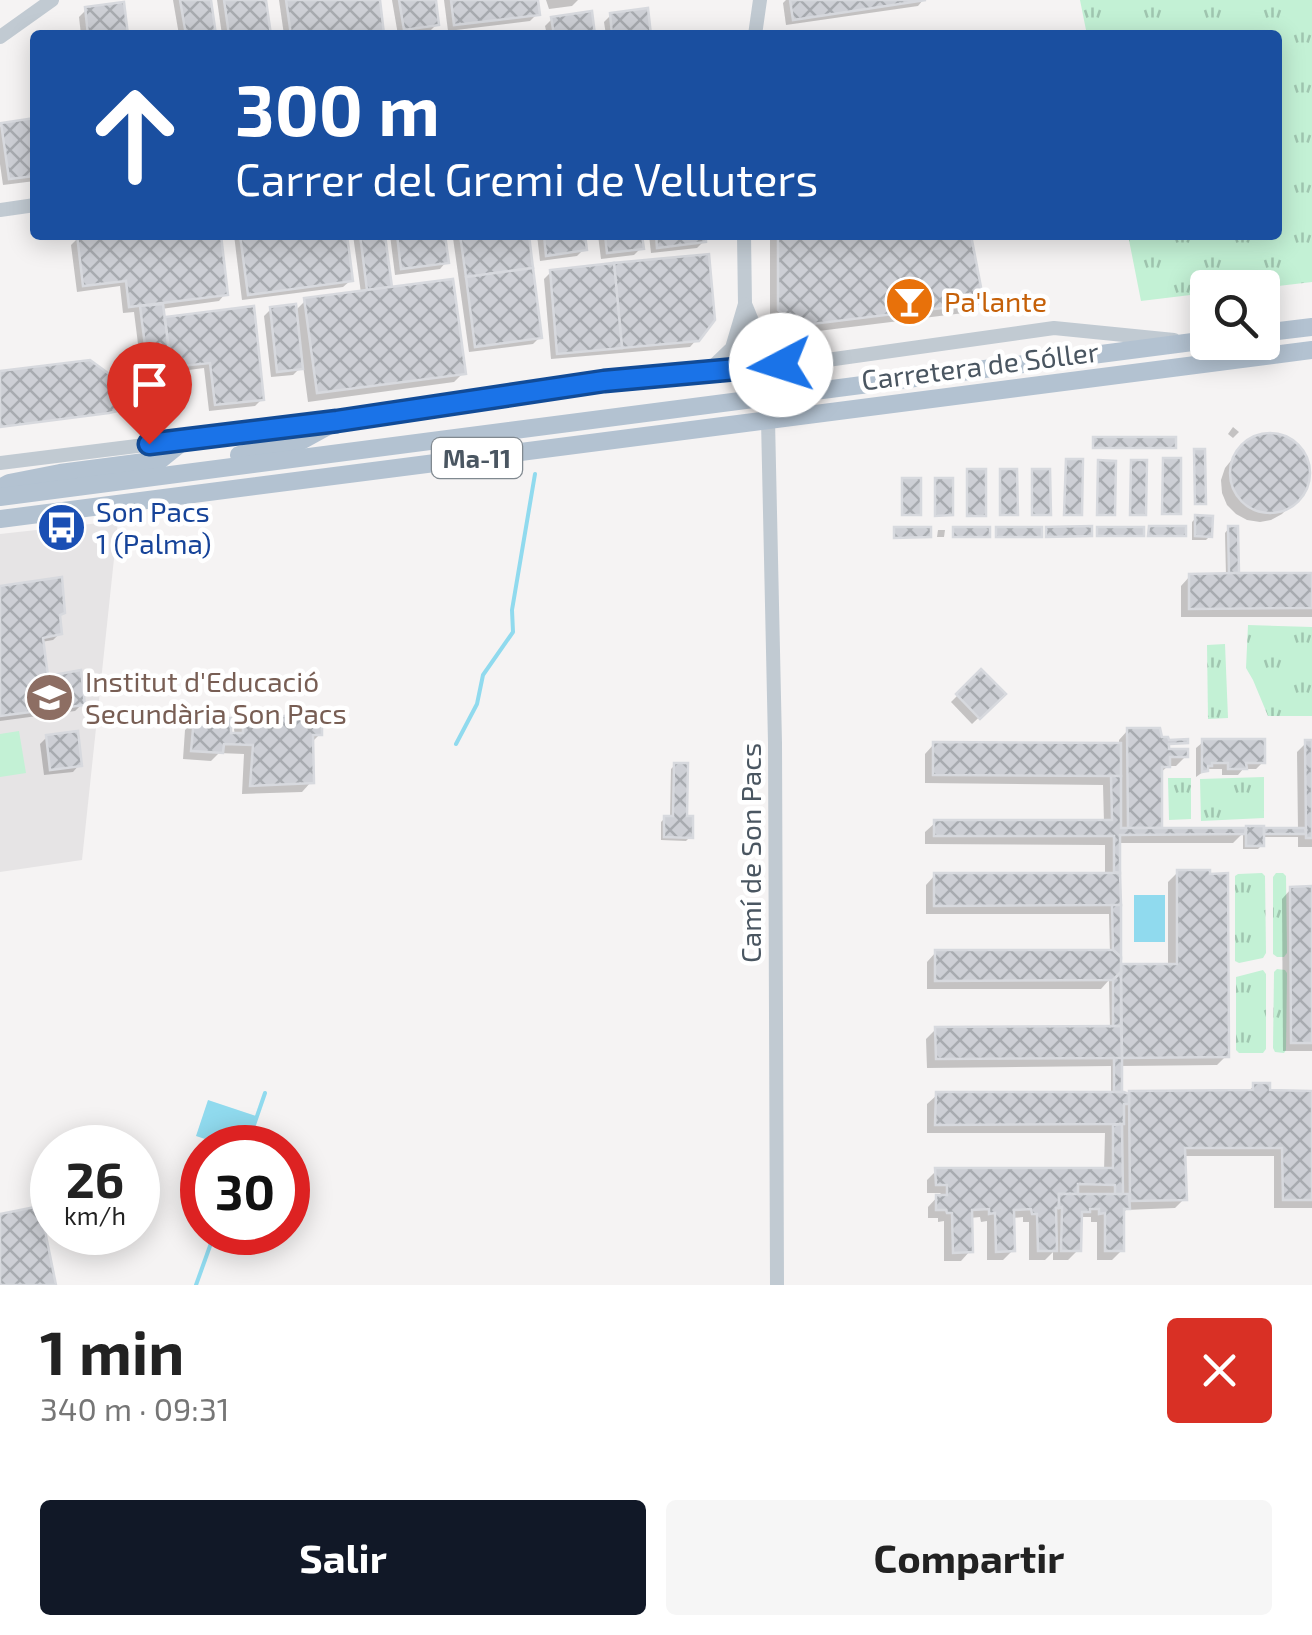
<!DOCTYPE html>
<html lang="es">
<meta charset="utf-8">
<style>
:root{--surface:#fff;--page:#f6f6f6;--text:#222;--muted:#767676;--accent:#111827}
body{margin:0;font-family:"Exo 2",sans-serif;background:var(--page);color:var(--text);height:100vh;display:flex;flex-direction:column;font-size:38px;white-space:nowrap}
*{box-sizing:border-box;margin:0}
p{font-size:32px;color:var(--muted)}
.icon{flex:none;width:55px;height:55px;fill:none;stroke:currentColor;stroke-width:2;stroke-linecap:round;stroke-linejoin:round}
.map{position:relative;height:1285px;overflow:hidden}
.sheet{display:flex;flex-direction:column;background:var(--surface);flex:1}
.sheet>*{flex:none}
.hud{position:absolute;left:30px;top:30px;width:1252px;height:210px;border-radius:10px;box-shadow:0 5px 25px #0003;background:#1a4fa0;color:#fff;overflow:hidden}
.fabs{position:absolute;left:1190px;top:270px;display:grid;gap:20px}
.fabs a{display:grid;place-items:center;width:90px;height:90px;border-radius:10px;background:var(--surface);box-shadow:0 5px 25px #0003;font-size:50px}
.speed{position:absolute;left:30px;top:1125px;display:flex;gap:20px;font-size:50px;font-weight:700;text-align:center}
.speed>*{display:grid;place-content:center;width:130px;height:130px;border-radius:50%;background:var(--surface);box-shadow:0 5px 25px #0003;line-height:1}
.speed small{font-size:25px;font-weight:400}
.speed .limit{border:15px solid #d22;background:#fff;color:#111}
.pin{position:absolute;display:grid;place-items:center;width:85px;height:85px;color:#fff;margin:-102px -42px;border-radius:50% 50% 50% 0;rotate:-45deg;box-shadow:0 0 10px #0007}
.pin .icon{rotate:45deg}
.me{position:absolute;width:110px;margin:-55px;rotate:265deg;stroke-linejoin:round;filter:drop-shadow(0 0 8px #0008)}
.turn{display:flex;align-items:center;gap:35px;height:210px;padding:0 40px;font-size:45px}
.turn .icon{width:130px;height:130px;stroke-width:2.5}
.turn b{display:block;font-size:70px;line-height:85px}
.round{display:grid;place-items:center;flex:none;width:105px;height:105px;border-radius:10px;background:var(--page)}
.headline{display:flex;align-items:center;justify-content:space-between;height:170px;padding:0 40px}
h1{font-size:60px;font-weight:700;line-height:75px}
.primary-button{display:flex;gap:20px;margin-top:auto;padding:20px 40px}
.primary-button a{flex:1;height:115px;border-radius:10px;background:var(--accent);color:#fff;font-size:40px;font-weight:700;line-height:115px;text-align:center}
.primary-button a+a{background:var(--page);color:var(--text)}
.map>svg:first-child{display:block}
.education{fill:#e6e4e5}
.grass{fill:url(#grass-tufts)}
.garden{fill:#c3f1d5}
.water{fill:#90daee}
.shadow{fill:#0003}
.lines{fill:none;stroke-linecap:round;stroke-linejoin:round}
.stream{stroke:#90daee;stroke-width:4}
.building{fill:url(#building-cross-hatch);stroke:#d7d9de;stroke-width:2.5}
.minor{stroke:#c1cad2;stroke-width:14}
.major{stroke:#b3c2d1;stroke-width:18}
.route-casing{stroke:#114b97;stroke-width:25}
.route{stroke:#1a73e8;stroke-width:18}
.labels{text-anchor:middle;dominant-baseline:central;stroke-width:9;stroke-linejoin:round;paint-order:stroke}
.shield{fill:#fff;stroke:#808990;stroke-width:2.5}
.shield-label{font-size:25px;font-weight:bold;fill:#4a5661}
.food-label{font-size:28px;fill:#c56008;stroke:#fff;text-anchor:start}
.street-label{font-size:28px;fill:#4a5661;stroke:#fff}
.transit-label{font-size:28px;fill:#164399;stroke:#fff;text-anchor:start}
.education-label{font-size:28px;fill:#785e54;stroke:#fff;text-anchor:start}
</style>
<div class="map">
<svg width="1312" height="1285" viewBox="0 0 1312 1285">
<defs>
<pattern id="grass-tufts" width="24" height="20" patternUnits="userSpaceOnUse" patternTransform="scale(2.5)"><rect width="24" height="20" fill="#c3f1d5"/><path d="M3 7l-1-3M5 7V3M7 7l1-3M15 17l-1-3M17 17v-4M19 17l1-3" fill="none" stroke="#a0c6b0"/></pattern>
<pattern id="building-cross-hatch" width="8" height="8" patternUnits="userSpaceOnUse" patternTransform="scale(2.5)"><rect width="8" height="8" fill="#cdcfd5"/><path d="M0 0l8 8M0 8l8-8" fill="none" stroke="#a8abb0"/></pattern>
</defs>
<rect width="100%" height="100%" fill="#f5f3f3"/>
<path class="education" d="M118 521 82 860 0 872V534Z"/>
<g class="grass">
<path d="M1080 0H1312V282L1262 288H1208L1207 293 1141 301 1128 235H1278V35H1087Z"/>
<path d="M1248 625 1312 627V716H1268L1253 680 1246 668Z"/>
<path d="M1225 644 1228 718 1208 719 1207 645Z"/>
<path d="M1264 777V818L1201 821 1200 779Z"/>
<path d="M1168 778H1191V819L1169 820Z"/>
<path d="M1262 873 1265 876 1266 953 1263 958 1239 963 1235 961V876L1238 874Z"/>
<path d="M1276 873H1283L1286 876 1287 953 1284 957H1277L1273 954V877Z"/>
<path d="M1277 969 1285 970 1287 973 1286 1050 1284 1053 1275 1052 1273 1048 1274 972Z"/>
<path d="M1263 970 1266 974V1049L1263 1053H1239L1236 1050V977Z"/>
</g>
<path class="garden" d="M19 731 26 773 0 777V734Z"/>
<g class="water">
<rect x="1134" y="895" width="31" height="47"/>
<path d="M208 1100 256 1116 245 1147H229L196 1136Z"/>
</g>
<g class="shadow">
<path d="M173 0H208L214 35H179Z"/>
<path d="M217 0H264L269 35H222Z"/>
<path d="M279 0H377L382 33 380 35H284Z"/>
<path d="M392 0H433L437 24 430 31 398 35Z"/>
<path d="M444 0H535L537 14 530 21 448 31Z"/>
<path d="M546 0H578L572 6 549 9Z"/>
<path d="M786 0H923L918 6 786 25 783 3Z"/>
<path d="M86 10 126 35H81L79 17Z"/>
<path d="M611 15 648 35H606L604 22Z"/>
<path d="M552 19 593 35H547L545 26Z"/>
<path d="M35 120V181L3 185 0 164V127L2 125Z"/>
<path d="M100 235H218L225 294 219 301 161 309 163 319 251 309 262 399 255 406 209 411 204 368 142 376 134 312 123 313 120 286 77 292 71 245 78 238Z"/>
<path d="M234 235H344L350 281 343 287 242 300Z"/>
<path d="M353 235H382L389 286 463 373 454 382 308 402 303 365 293 375 271 377 264 316 271 309 294 312 305 301 361 293Z"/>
<path d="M390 235H443L446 262 440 269 395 275Z"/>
<path d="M456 235H526L540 337 533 344 469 352 453 238Z"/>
<path d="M537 235H582L584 249 577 256 540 261Z"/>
<path d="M598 235H640L641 248 634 255 601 259Z"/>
<path d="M649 235H703L704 241 697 248 651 253Z"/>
<path d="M770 235H968L981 302 972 312 786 335 770 320Z"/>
<path d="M551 272 697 339 690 347 551 359 544 279Z"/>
<path d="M1233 427 1239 432 1233 438 1228 434Z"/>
<path d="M1266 436H1278L1289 441 1299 449 1305 459 1307 471 1306 483 1301 494 1293 503 1282 514 1271 520 1260 522 1247 520 1236 514 1227 505 1222 493 1221 480 1225 468 1243 446 1254 439Z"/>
<path d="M1196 518 1210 536 1206 540H1192V522Z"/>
<path d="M1229 528 1237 572 1232 576H1312V617H1181V586L1190 576H1226L1225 533Z"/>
<path d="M938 530H945L944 537H937Z"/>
<path d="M0 588 57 617 60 633 53 640 41 642 46 679 82 704 75 711 0 721Z"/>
<path d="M981 672 1003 694 972 724 951 702Z"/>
<path d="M244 719 320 734 311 743V782L302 792 242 794 244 754 219 753 211 761 183 759 185 730 195 721 228 736H235L234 729Z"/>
<path d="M1128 730 1167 752 1186 756 1176 766H1168L1159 774 1160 831 1298 830 1297 752 1306 743H1312V847H1298V837H1262V845L1258 849H1243V833L1233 843H1118L1119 966H1168V882L1178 872 1226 1056 1217 1065 1120 1066V1091L1127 1096 1130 1093H1246L1254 1086 1268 1093H1312V1208H1274V1156H1183L1184 1199 1175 1208 1126 1210 1121 1214 1122 1250 1112 1260H1097V1222H1091V1217H1081L1078 1250 1068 1260H1053V1252L1045 1260H1029V1222H1023V1217L1012 1218 1013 1250 1003 1260H987V1221L981 1222 980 1217 970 1218V1251L961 1261H944V1221L938 1222V1218H928V1207L941 1193H927V1180L936 1171H1104L1105 1133H927V1104L937 1095 1111 1094V1066L927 1068 926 1039 936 1029H1110L1109 980 1101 989H927V962L936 952H1110L1109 914H926V885L935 875H1105V845L925 844V832L935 823H1104L1103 785 925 783V754L934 744 1119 746V740Z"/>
<path d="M47 737 79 765 73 772 44 775 40 744Z"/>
<path d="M1203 742 1263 762 1256 769H1243L1238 775H1222V769H1207L1196 777V748Z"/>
<path d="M675 765 690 837 686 841 661 840V822L665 818H670L671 769Z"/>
<path d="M1291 889H1312V1051H1283L1282 899Z"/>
</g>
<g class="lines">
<g class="stream">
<path d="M456 744 477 704 483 675 513 632 512 610 535 474"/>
<path d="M246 1148 265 1093"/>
<path d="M196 1285 215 1232"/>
</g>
</g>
<g class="building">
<path d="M180 0H211L216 35H186Z"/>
<path d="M224 0H266L271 35H229Z"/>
<path d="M286 0H380L384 34 291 35Z"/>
<path d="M399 0H436L439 25 404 30Z"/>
<path d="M451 0H538L540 15 454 25Z"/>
<path d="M790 0H926L793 20Z"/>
<path d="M124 2 128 35H88L85 7Z"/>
<path d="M648 8 651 35H612L610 13Z"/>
<path d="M592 11 595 35H554L551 17Z"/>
<path d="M35 118V176L9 179 1 123Z"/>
<path d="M77 235H221L228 295 129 307 126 281 83 286Z"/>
<path d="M240 235H347L353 281 248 295Z"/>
<path d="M360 235H385L392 287 367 290Z"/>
<path d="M397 235H445L449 263 401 269Z"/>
<path d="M460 235H529L533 268 466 277Z"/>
<path d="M544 235H585L587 250 546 256Z"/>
<path d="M605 235H642L644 249 607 253Z"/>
<path d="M656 235H706V242L657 248Z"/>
<path d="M778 235H971L984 303 796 326 778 310Z"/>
<path d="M709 254 715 320 699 341 622 348 614 263Z"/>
<path d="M614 263 622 348 557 354 550 270Z"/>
<path d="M533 268 542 338 475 347 466 277Z"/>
<path d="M453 279 466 374 317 393 304 298Z"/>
<path d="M163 304 171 367 148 370 140 306Z"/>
<path d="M296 304 303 369 277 372 270 307Z"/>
<path d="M254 306 264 400 215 405 210 363 171 367 165 317Z"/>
<path d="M90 360 123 384 126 409 109 413 0 427V371Z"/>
<circle cx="1270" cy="473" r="40"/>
<rect x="1093" y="437" width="83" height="11"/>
<path d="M1194 449H1205L1206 504H1195Z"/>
<path d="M1163 458H1181V514H1162Z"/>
<path d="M1066 459H1083L1082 515H1064Z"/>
<path d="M1098 460 1116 461 1115 515H1097Z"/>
<path d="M1131 460H1147L1146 515H1130Z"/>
<rect x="967" y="469" width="19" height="47"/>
<path d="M1000 469H1017L1018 515H1000Z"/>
<path d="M1032 469H1050L1051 515H1032Z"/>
<rect x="902" y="478" width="19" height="37"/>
<path d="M935 478H953V515L935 516Z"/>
<path d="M1195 515 1213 516 1212 537 1195 536Z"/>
<path d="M1092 526V536L1046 537V527Z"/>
<path d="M1149 526H1186V536H1148Z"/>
<path d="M1228 526H1238L1239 573H1229Z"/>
<path d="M894 527H931V537L894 538Z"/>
<rect x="953" y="527" width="37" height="10"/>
<rect x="996" y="527" width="46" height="10"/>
<rect x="1097" y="527" width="47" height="9"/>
<path d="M1239 573H1312V608L1189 609V574Z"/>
<path d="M62 577 65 613 60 615 62 634 43 638 48 676 81 670 85 705 0 716V586Z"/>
<path d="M981 669 1006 694 980 719 956 694Z"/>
<path d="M322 715V735H313L314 783 250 786 253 745 224 744 223 753 191 751 194 718H231V733H243V717Z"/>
<path d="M1127 728H1160L1162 737H1168L1169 740 1188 739V743L1169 744V749H1188V757H1170V767H1162V828H1128Z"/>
<path d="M78 731 82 766 50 770 46 735Z"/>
<path d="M1202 739H1265V763H1246L1247 769H1228V763H1212V766H1208V771L1202 772Z"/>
<path d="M1305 740H1312V838H1306V834Z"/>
<path d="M933 742 1121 743V776L933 775Z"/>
<path d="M674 763H688L687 816H693V838L664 837V816H673Z"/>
<path d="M1111 776H1121V828H1246L1245 834 1120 835V873L1114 872V836H934V820H1112Z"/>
<rect x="1246" y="826" width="18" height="20"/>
<path d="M1264 828H1305L1306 834H1264Z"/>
<path d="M1177 870H1210V874L1228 873 1229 1057 1122 1058 1121 964H1177Z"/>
<path d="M934 873H1120L1121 905 934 906Z"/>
<path d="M1312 886V1043H1291L1290 887Z"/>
<path d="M1112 905H1121V957L1113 950Z"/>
<path d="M935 950H1113L1121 957V972L1113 980 935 981Z"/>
<path d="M1121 972V1026H1113V980Z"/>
<path d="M1121 1026 1122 1058 936 1059 935 1027Z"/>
<rect x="1114" y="1058" width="8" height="34"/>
<path d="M1253 1083H1270V1090L1312 1091V1200H1283L1282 1148H1185L1187 1200 1130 1201 1129 1091 1253 1090Z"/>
<path d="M936 1092H1124L1129 1094V1104H1124V1124L935 1125Z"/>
<path d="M1122 1124 1123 1195H1115V1185L1078 1184V1194H1059V1208H1056L1057 1251H1038L1037 1214H1032L1031 1209 1014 1210 1015 1251 996 1252 995 1213 989 1214V1209L972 1210 973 1252 953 1253 952 1213H947L946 1210H936V1195H947V1185H936L935 1168H1113V1125Z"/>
<path d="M1059 1194H1129L1130 1209H1124V1251H1105V1213L1099 1214V1209H1090V1212H1082L1081 1251H1061L1062 1207 1059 1208Z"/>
<path d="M40 1206 56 1285H0V1214Z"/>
</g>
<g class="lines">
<g class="minor">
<path d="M755 35 760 0"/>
<path d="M0 37 52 0"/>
<path d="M0 210 35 205"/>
<path d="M744 235 745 304"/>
<path d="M707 372 732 348 745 304C759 336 759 350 795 360"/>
<path d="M768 420 775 743 777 1285"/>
<path d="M0 463 337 421 604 381 806 363 1054 328 1174 340"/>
</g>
<g class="major">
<path d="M1262 333 1312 327"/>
<path d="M239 455 297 443 337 421"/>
<path d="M0 488 9 483 60 473 160 460 186 439"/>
<path d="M0 497 1208 340"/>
<path d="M0 519 1312 350"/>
</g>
</g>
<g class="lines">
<defs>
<path id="route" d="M149 444 337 421 604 381 781 365"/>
</defs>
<use href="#route" class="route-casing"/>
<use href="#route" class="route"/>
</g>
<defs>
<symbol id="bar-disc" viewBox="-11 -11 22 22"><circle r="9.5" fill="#e8710a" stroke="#fff"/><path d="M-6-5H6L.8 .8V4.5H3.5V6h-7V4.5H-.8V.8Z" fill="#fff"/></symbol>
<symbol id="bus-disc" viewBox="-11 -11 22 22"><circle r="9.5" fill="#1a4fb4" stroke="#fff"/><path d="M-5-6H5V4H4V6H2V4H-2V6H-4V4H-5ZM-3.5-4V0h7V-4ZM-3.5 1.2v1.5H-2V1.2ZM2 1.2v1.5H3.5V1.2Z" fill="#fff"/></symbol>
<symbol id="school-disc" viewBox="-11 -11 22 22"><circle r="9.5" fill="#8d6e63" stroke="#fff"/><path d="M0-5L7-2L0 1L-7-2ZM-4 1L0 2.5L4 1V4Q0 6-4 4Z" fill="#fff"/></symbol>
</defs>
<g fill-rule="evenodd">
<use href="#bar-disc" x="882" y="274" width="55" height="55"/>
<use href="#bus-disc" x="34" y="500" width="55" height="55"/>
<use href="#school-disc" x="22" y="670" width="55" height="55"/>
</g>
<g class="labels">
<rect class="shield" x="432" y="438" width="90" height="40" rx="8"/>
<g class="shield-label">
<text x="477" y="458">Ma-11</text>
</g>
<g class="food-label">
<text x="944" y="301">Pa'lante</text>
</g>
<g class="street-label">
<text transform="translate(980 365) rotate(-7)">Carretera de Sóller</text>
<text transform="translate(750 853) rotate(-90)">Camí de Son Pacs</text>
</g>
<g class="transit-label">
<text x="96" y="511">Son Pacs<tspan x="96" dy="32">1 (Palma)</tspan></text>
</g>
<g class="education-label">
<text x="85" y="681">Institut d'Educació<tspan x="85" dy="32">Secundària Son Pacs</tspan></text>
</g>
</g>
</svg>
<div class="fabs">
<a><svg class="icon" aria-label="search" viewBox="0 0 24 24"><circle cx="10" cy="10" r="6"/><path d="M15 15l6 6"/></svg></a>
</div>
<div class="speed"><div>26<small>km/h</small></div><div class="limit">30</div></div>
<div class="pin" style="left:149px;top:444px;background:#d93025"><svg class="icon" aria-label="arrive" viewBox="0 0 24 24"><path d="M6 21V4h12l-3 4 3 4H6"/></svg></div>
<svg class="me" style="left:781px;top:365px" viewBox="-20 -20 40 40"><circle r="19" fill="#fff"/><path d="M0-13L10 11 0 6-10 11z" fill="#1a73e8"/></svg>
<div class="hud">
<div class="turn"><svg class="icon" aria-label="ahead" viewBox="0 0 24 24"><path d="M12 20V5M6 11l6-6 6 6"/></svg><div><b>300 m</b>Carrer del Gremi de Velluters</div></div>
</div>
</div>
<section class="sheet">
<div class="headline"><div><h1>1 min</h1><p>340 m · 09:31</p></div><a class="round" style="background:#d93025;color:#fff"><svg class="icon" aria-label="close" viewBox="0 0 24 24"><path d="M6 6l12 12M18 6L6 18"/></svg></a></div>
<div class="primary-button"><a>Salir</a><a>Compartir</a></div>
</section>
